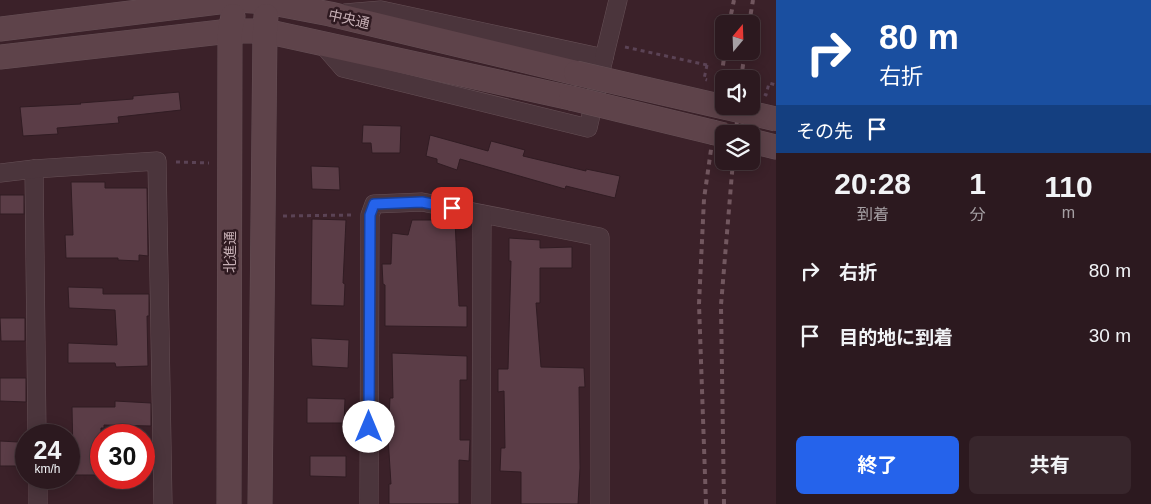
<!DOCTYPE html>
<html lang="ja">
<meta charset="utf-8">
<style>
:root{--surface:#2c191f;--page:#38262c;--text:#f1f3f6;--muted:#a6a0a4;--line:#48383d;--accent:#2563eb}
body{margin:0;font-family:Arial,"Noto Sans JP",sans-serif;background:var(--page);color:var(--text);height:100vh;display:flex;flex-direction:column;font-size:19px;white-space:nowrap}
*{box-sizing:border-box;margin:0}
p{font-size:16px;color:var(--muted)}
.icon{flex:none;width:28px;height:28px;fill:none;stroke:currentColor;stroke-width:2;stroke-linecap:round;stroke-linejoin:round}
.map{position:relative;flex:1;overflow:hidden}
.drawer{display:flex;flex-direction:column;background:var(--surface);width:375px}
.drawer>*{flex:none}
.banner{background:#1a4fa0;color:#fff;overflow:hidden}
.needle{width:32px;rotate:19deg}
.fabs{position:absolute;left:715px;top:15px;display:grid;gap:10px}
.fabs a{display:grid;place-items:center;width:45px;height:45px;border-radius:8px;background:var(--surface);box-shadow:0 2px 12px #0003,0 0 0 1px var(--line);font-size:25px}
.speed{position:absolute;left:15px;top:424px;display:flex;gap:10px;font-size:25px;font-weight:700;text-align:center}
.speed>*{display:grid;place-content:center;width:65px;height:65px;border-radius:50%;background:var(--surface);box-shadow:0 2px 12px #0003,0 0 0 1px var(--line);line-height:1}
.speed small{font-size:12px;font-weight:400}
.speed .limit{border:8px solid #d22;background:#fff;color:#111}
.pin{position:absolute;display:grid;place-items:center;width:42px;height:42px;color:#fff;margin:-21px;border-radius:10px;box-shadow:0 2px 8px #0006}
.me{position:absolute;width:55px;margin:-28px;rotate:0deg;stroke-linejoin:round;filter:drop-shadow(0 0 4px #0008)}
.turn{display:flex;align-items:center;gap:18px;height:105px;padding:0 20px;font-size:22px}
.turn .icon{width:65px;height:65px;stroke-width:2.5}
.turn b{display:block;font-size:35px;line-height:42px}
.then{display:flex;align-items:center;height:48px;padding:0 20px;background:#0003;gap:10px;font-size:19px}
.eta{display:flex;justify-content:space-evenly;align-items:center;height:85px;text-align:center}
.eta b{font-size:30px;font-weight:700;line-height:35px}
.cta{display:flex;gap:10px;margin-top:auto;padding:10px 20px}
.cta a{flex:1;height:58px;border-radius:8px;background:var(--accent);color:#fff;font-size:20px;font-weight:700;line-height:58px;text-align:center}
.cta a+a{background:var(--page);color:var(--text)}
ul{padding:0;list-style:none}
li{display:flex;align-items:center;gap:15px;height:65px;padding:0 20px}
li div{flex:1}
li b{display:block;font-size:19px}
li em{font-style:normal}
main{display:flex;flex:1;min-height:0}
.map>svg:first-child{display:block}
.building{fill:#5b3d47;stroke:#311c23}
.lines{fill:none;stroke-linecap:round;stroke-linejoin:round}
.street-casing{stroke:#665056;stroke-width:19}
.secondary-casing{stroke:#665056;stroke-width:25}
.path{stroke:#5b4355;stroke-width:3;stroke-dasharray:4 4;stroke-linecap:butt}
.street{stroke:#4b353c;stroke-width:18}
.secondary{stroke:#5e434a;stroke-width:24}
.rail{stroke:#72575f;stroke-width:4;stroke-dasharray:5 5;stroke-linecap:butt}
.secondary-bridge-casing{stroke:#665056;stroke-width:25;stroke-linecap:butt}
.path-bridge{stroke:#5b4355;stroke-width:3;stroke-dasharray:4 4;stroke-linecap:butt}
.secondary-bridge{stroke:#5e434a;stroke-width:24}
.route-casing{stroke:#184099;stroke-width:12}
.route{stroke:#2563eb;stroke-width:9}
.labels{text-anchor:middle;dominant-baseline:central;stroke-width:5;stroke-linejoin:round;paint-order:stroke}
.street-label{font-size:14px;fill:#c7b0b6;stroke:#2f1a21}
</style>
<main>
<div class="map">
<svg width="776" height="504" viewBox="0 0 776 504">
<rect width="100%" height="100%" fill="#3b2129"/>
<g class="building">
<path d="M179 92 181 110 118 117 119 123 57 128 58 134 23 136 20 107 81 104 80 103 133 99V96Z"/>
<path d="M363 125 401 126 400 153H372L371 143H362Z"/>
<path d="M430 135 488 151 491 141 525 150 523 156 586 171V169L620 176 615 198 566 186 565 189 460 159 457 170 437 163V159L426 156Z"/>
<path d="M311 166 339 167 340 190 312 189Z"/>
<path d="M71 182H105V188H147L148 256 139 255V261L118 260V258H66L65 235H73Z"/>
<rect x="0" y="195" width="24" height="19"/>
<path d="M312 219 346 220 343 283 345 284 344 306 311 305Z"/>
<path d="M412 220H455L459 306H467V327L385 326V285L383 284 382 264H391L392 233 408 235Z"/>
<path d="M509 238 540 240V248L572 247V268H540V303H536L541 367 584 368 585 387H579L580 468 578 504H521V472L500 471 501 448H505L504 391 498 392V369H508L511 261H509Z"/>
<path d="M68 287 103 288V294H149V316H147L148 366 116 367 115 363H68V343L117 345 115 310 69 308Z"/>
<path d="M0 318H25V341H1Z"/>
<path d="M311 338 349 340 348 368 312 366Z"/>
<path d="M392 353 467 356V380H460V440H470L469 461 459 460V504H389V484H391L388 437 390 398H393Z"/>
<path d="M0 378H26V402L0 401Z"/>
<path d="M307 398 345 399 344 423H307Z"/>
<path d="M115 401 151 403V426L104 425V428H101V475H69V455H73L72 407H115Z"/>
<path d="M0 441 18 442V466H0Z"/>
<path d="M310 456H346V477L310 476Z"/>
</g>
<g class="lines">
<defs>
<g id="street">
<path d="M323 45 343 68 588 128 604 58 381 10 345 13"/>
<path d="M604 58 618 0"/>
<path d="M34 169 37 435"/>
<path d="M0 173 34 169 157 161 163 504"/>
<path d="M38 478V504"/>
<path d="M369 504 370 215 374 204 422 202 600 237V504"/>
<path d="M481 504 482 214"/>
</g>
<g id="secondary">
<path d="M0 29 235 0 267 2 330 14 576 73"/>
<path d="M0 57 230 31H265L571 98"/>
<path d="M751 141 776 147"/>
<path d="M229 504 230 31 233 16"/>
<path d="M260 504 265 31 266 16"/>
</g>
</defs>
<use href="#street" class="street-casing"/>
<use href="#secondary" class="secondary-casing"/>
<g class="path">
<path d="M625 47 707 65"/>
<path d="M764 94 766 95 769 83 776 85"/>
<path d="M176 162 209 163"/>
<path d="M283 216 352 215"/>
</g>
<use href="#street" class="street"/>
<use href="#secondary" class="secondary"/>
<g class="rail">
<path d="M729 24 734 0"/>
<path d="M749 24 753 0"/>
<path d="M741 79 745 51"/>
<path d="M736 134 738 106"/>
<path d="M706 504 699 304 704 199 725 51"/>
<path d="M724 504 721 305 733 161"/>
</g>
<defs>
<g id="secondary-bridge">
<path d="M576 73 776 119"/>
<path d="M571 98 724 135"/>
</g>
</defs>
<use href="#secondary-bridge" class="secondary-bridge-casing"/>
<path class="path-bridge" d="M707 65 704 79 707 80"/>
<use href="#secondary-bridge" class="secondary-bridge"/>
</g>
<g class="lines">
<defs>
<path id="route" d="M369 427 370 215 374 204 422 202 452 208"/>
</defs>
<use href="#route" class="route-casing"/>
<use href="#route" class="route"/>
</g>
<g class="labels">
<g class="street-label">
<text transform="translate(349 19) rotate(13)">中央通</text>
<text transform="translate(230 252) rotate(-90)">北進通</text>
</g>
</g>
</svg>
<div class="fabs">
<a><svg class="needle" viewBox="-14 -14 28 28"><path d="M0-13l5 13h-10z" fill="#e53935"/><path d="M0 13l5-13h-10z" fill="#a6a0a4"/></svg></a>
<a><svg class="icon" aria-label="sound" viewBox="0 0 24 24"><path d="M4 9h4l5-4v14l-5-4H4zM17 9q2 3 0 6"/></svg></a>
<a><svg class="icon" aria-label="layers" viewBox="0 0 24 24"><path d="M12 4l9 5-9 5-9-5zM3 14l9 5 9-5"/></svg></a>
</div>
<div class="speed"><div>24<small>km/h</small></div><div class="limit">30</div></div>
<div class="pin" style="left:452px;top:208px;background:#d93025"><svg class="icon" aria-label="arrive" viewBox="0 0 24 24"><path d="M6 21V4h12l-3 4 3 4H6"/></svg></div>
<svg class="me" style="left:369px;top:427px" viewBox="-20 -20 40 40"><circle r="19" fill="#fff"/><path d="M0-13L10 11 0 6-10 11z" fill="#2563eb"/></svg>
</div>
<section class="drawer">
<div class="banner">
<div class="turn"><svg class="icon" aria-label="right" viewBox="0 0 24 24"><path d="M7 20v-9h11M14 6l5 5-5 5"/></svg><div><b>80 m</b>右折</div></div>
<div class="then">その先<svg class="icon" aria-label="arrive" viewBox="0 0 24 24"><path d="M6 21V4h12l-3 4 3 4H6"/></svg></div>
</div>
<div class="eta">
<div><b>20:28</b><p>到着</p></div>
<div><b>1</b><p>分</p></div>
<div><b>110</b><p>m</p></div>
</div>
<ul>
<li><svg class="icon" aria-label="right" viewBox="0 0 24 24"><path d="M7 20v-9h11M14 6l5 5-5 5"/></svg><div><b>右折</b></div><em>80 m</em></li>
<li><svg class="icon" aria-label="arrive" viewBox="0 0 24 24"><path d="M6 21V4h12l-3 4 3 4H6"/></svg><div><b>目的地に到着</b></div><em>30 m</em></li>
</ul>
<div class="cta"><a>終了</a><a>共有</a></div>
</section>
</main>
